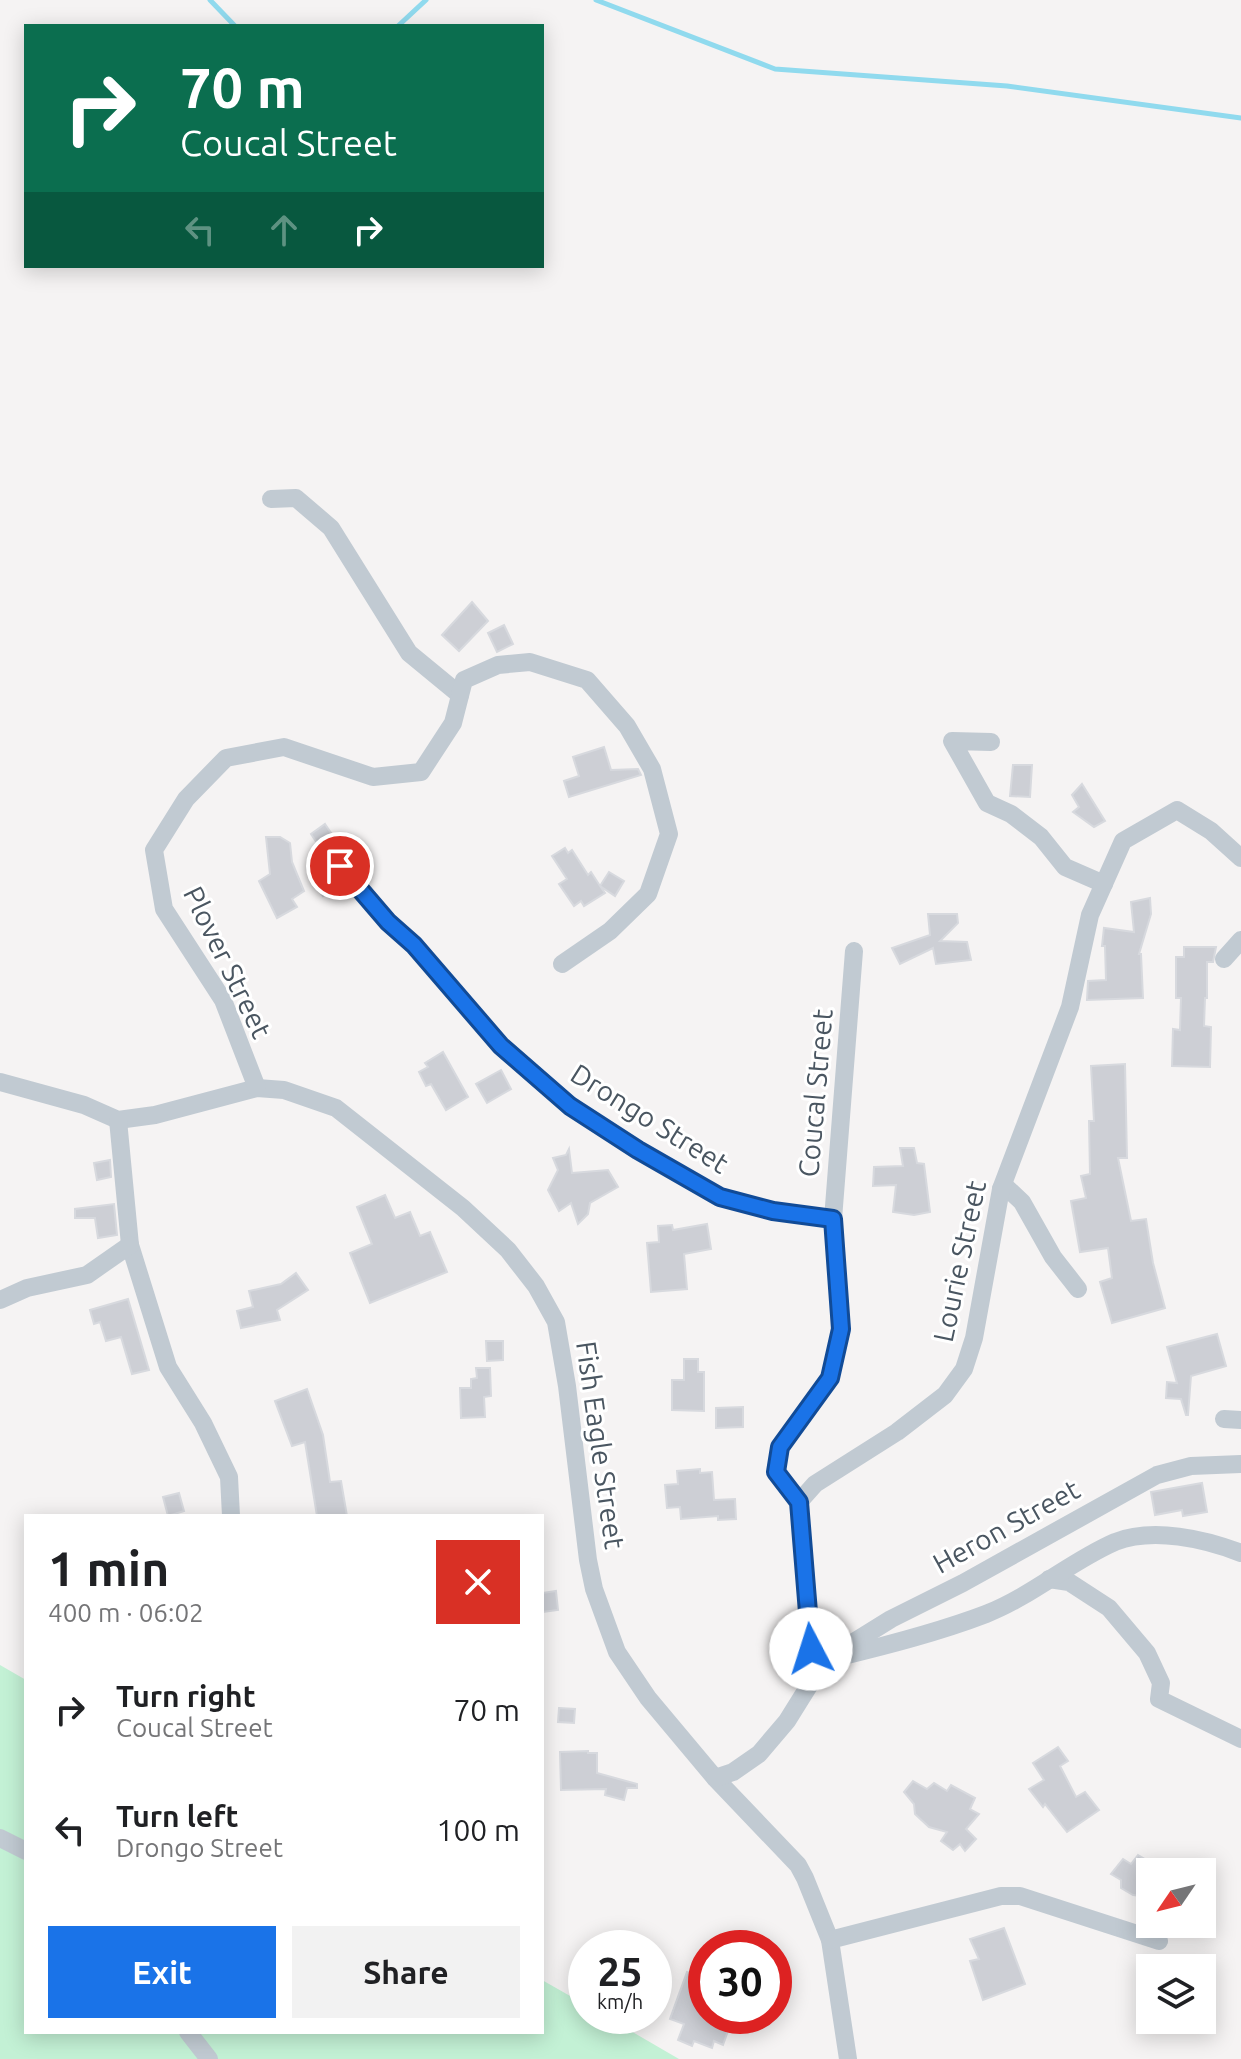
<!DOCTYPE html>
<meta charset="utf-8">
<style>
:root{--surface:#fff;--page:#f2f2f2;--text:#202124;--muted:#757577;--accent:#1a73e8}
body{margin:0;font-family:Ubuntu,sans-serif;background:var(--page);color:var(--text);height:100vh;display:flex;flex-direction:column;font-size:30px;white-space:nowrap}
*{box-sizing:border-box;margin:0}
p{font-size:26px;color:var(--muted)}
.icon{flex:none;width:44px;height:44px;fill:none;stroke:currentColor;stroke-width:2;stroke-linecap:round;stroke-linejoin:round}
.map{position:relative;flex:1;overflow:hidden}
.drawer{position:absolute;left:24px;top:1514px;width:520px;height:520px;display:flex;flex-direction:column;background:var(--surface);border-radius:0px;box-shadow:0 4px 20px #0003}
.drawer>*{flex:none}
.hud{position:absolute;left:24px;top:24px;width:520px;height:244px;border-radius:0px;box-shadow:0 4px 20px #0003;background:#0b6e4f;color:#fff;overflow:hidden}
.needle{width:52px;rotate:235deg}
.buttons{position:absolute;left:1136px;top:1858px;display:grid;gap:16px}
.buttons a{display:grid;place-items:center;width:80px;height:80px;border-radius:0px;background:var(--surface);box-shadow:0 4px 20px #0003;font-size:40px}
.speed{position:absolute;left:568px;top:1930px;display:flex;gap:16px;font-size:40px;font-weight:700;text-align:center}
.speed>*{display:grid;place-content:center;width:104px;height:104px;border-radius:50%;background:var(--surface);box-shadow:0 4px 20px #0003;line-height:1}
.speed small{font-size:20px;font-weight:400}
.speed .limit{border:12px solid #d22;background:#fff;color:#111}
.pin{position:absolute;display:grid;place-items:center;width:68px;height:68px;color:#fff;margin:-34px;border:4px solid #fff;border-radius:50%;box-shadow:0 2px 8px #0007}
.me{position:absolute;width:88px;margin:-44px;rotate:355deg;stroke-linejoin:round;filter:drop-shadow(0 0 6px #0008)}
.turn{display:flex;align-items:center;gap:28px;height:168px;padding:0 24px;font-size:36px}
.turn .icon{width:104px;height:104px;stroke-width:2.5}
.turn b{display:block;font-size:56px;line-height:68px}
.lanes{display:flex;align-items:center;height:76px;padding:0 24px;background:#0003;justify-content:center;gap:40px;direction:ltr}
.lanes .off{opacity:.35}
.round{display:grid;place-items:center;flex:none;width:84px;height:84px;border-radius:0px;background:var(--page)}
.headline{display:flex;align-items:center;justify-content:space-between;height:136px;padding:0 24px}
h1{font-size:48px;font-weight:700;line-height:60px}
.cta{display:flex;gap:16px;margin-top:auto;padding:16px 24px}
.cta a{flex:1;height:92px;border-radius:0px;background:var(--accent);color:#fff;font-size:32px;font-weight:700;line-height:92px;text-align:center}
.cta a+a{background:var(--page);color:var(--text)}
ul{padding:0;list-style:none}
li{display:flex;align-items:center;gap:24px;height:120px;padding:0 24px}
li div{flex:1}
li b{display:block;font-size:30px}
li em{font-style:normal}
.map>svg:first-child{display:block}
.green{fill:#c3f1d5}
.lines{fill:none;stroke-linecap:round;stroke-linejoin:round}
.stream{stroke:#90daee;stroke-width:5}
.building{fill:#cdcfd5;stroke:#d7d9de;stroke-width:2}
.street{stroke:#c1cad2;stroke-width:18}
.route-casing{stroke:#114b97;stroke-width:20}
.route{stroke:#1a73e8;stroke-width:14}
.labels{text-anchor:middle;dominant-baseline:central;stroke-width:6;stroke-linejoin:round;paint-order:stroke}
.street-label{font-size:28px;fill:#4a5661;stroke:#fff}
</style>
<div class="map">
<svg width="1241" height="2059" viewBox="0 0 1241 2059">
<rect width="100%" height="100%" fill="#f5f3f3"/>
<path class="green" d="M0 1665 26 1680V2032H542V1980L586 2005V2016H605L679 2059H0Z"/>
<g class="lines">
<g class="stream">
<path d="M210 0 235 26"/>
<path d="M596 0 775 69 1007 86 1241 118"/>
<path d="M398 26 426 0"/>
</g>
</g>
<g class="building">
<path d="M472 602 488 621 459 651 442 635Z"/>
<path d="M504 625 513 644 497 652 488 633Z"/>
<path d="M604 747 611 770 638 769 641 775 569 797 564 781 579 776 573 757Z"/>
<path d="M1013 765H1032L1030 797 1010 796Z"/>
<path d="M1082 784 1105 821 1094 827 1073 812 1079 807 1072 795Z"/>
<path d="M325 824 344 852 333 856 329 861 311 834Z"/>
<path d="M266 837H280L290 843 292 862 304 891 292 899 297 907 277 918 259 881 270 874Z"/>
<path d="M565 848 568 853 572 850 588 875 591 872 600 886 609 872 624 881 615 896 600 886 605 893 584 906 581 901 574 906 559 884 567 879 552 856Z"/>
<path d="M325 868 337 886 323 896 310 878Z"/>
<path d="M1150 898 1151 914 1139 954H1141L1143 998 1087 1000 1088 981 1106 980 1105 946H1102L1104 928 1134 932 1131 902Z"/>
<path d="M928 914H957L958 923 940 941 967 942 971 960 936 964 933 948 900 964 892 948 930 935Z"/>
<path d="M1184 947H1216L1213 962H1207V998H1205L1204 1026 1211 1027 1210 1067 1172 1066 1173 1029 1180 1030 1181 998H1176V957H1184Z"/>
<path d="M443 1052 468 1097 446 1110 431 1084 426 1086 419 1072 428 1067 425 1063Z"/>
<path d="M1125 1064 1127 1158H1118L1131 1221 1146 1219 1153 1263 1165 1308 1112 1323 1100 1282 1112 1278 1108 1248 1080 1252 1071 1201 1086 1198 1081 1176 1090 1174 1089 1121H1094L1091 1066Z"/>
<path d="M501 1070 511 1089 487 1103 476 1084Z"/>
<path d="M900 1148H914L917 1163 924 1164 930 1212 914 1215 893 1212 896 1185 873 1186 874 1167 903 1166Z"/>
<path d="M569 1149 572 1173 608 1170 618 1187 590 1203 588 1214 578 1224 571 1203 559 1211 548 1190 558 1170 553 1158 566 1155Z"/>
<path d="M110 1160 111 1177 97 1180 94 1163Z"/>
<path d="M385 1195 395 1218 410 1212 420 1236 430 1232 447 1272 370 1303 350 1253 372 1244 357 1207Z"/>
<path d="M114 1204 117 1235 98 1238 95 1218H75V1209Z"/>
<path d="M707 1224 711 1249 684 1254 687 1289 651 1292 647 1243 659 1242 658 1226 672 1225 673 1230Z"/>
<path d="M296 1273 308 1290 277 1310 280 1320 241 1328 237 1311 253 1307 249 1291 281 1284Z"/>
<path d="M128 1299 149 1370 132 1374 121 1337 106 1341 100 1322 94 1324 90 1310Z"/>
<path d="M1217 1334 1226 1366 1191 1376 1188 1415H1186L1181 1399 1166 1398 1167 1382 1177 1383 1167 1347Z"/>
<path d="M486 1341H503V1360L487 1361Z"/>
<path d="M684 1359H698V1372H704V1411L672 1410V1380H684Z"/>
<path d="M476 1368H490L491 1396 484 1397 485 1417 461 1418 460 1388H471V1379L477 1378Z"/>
<path d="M307 1389 323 1435 330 1482 341 1481 347 1516H317L305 1442 292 1446 275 1401Z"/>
<path d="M743 1407V1427L716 1428V1408Z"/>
<path d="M700 1469V1473L712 1472 714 1500 735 1499 736 1519 718 1520V1516L681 1519 680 1507 667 1508 665 1485 678 1484 677 1471Z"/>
<path d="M1202 1483 1207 1512 1183 1516 1182 1510 1155 1515 1151 1492Z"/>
<path d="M179 1493 184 1511 168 1516 163 1497Z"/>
<path d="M556 1591 558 1610 542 1612V1593Z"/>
<path d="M559 1708 575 1709 574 1723 558 1722Z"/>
<path d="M1058 1747 1068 1761 1060 1766 1076 1797 1085 1792 1099 1810 1067 1832 1045 1804 1043 1807 1029 1789 1044 1780 1033 1763Z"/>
<path d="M588 1751V1753H597V1773L637 1784V1788H627L624 1800 605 1795 606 1789 561 1790 560 1752Z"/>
<path d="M913 1781 927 1789 934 1783 947 1791 951 1785 975 1798 970 1809 979 1814 966 1829 976 1839 965 1851 960 1844 953 1850 941 1841 947 1832 929 1827 915 1814 914 1804 904 1792Z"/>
<path d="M1138 1855 1150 1862V1897L1133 1895 1121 1888V1880L1111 1874 1123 1859 1131 1864Z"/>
<path d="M1004 1928 1025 1984 983 2000 970 1961 979 1959 970 1939Z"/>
<path d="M704 1946 706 1947V2020L729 2028 723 2045 714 2041 712 2048 694 2041 692 2046 678 2040 684 2024 670 2019 687 1972 694 1974Z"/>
</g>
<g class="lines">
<g class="street">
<path d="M271 499 296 498 331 528 409 653 460 695"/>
<path d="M991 742 952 741 987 803 1011 814 1041 837 1065 867 1104 884"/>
<path d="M340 866 388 922 414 945 501 1046 570 1106 638 1150 720 1197 773 1211 833 1219"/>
<path d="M1224 959 1241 940"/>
<path d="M0 1082 84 1105 118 1120 155 1115 257 1088 284 1090 336 1108 463 1208 508 1250 536 1286 556 1322 567 1386 588 1560 594 1589 617 1652 648 1698 715 1778 798 1865 805 1878 830 1940 848 2059"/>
<path d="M257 1088 223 1000 164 909 154 850 186 799 226 758 284 747 373 777 421 772 453 723 464 680 498 665 530 662 587 680 627 726 652 769 669 834 648 894 610 931 562 964"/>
<path d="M118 1120 130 1245 168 1367 203 1423 229 1477 231 1516"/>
<path d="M1001 1189 1007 1188 1022 1202 1053 1257 1078 1289"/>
<path d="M0 1300 27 1288 87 1275 130 1245"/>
<path d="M1224 1419 1241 1420"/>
<path d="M799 1502 776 1472 780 1447 830 1378 841 1329 833 1219 854 951"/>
<path d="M1049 1579 1069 1582 1109 1608 1147 1653 1161 1683 1159 1699 1241 1739"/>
<path d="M839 1657C888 1645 939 1632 986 1614 1032 1596 1071 1561 1115 1542 1153 1527 1205 1539 1241 1553"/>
<path d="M814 1675 799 1502 815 1484 897 1432 945 1395 964 1369 974 1338 1001 1189 1070 1007 1090 915 1123 841 1177 810 1211 831 1241 858"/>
<path d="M715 1778 733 1772 759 1754 787 1721 825 1660 891 1619 963 1583 1157 1475 1191 1466 1241 1464"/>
<path d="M0 1838 26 1851"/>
<path d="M830 1940 1001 1896H1020L1159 1941"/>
<path d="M188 2032 209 2059"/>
</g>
</g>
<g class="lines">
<defs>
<path id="route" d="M340 866 388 922 414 945 501 1046 570 1106 638 1150 720 1197 773 1211 833 1219 841 1329 830 1378 780 1447 776 1472 799 1502 811 1649"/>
</defs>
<use href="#route" class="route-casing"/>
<use href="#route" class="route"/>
</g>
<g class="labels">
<g class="street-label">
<text transform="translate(228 962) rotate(64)">Plover Street</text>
<text transform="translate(815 1093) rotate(-85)">Coucal Street</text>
<text transform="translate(650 1118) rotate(32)">Drongo Street</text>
<text transform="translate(959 1261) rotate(-78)">Lourie Street</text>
<text transform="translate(601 1445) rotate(82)">Fish Eagle Street</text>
<text transform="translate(1006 1526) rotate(-29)">Heron Street</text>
</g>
</g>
</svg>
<div class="buttons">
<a><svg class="needle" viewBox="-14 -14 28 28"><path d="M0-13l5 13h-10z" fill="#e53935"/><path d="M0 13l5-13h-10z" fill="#757577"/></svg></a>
<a><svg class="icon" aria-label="layers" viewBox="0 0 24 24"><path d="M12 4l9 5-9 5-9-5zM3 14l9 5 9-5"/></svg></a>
</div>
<div class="speed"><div>25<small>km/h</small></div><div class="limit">30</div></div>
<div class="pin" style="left:340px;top:866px;background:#d93025"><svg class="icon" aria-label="arrive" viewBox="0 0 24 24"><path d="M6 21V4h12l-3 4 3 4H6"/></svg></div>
<svg class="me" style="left:811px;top:1649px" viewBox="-20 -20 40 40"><circle r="19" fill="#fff"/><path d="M0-13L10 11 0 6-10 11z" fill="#1a73e8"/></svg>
<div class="hud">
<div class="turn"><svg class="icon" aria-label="right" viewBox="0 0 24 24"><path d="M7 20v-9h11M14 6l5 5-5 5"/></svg><div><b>70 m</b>Coucal Street</div></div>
<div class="lanes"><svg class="icon off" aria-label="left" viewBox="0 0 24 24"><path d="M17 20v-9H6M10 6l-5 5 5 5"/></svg><svg class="icon off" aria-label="ahead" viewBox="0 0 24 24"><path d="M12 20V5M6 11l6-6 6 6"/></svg><svg class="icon" aria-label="right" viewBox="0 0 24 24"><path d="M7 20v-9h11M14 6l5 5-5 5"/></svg></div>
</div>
<section class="drawer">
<div class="headline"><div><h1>1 min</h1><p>400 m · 06:02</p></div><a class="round" style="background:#d93025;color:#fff"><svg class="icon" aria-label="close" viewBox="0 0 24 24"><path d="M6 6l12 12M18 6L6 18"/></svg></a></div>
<ul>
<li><svg class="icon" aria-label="right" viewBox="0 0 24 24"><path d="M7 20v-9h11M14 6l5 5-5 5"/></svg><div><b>Turn right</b><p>Coucal Street</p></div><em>70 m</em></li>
<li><svg class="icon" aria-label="left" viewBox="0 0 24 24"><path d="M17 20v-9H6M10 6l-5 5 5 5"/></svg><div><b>Turn left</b><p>Drongo Street</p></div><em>100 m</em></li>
</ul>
<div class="cta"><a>Exit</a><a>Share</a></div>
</section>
</div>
